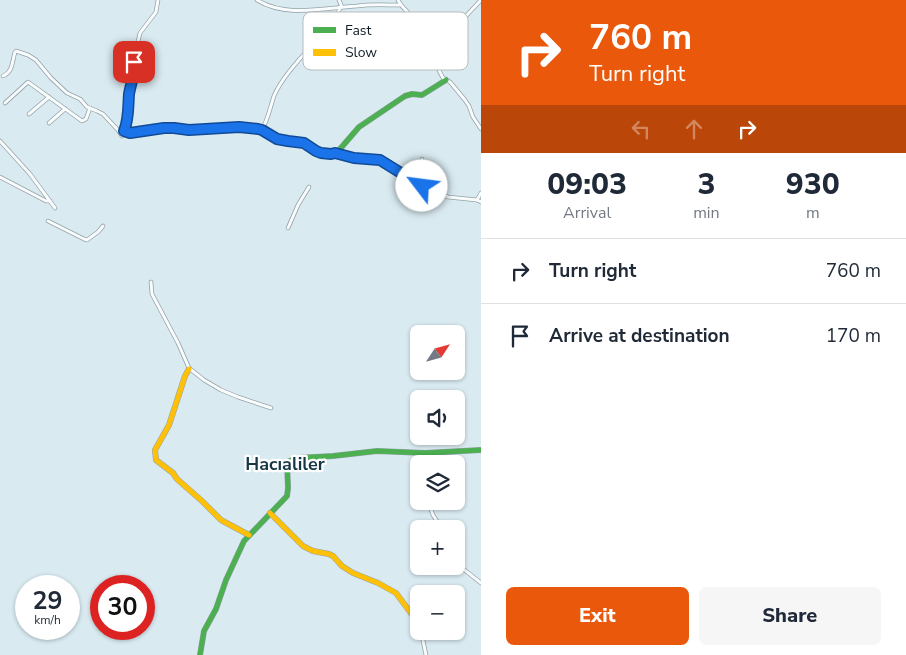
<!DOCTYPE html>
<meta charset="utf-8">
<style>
:root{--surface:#fff;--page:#f6f6f7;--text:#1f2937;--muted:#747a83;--line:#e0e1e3;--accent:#ea580c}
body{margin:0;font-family:"Nunito Sans",sans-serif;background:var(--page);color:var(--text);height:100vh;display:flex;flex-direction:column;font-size:19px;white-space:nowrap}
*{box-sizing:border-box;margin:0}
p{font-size:16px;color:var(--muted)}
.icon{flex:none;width:28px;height:28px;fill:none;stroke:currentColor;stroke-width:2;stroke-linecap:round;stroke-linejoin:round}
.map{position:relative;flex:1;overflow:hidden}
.sheet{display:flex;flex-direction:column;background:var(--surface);width:425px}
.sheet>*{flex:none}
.guide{background:#ea580c;color:#fff;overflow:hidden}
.needle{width:32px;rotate:54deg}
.buttons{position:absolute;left:410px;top:325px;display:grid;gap:10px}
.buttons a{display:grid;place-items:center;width:55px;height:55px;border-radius:8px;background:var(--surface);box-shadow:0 1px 4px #0004;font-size:25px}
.speed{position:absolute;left:15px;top:575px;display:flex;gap:10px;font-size:25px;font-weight:700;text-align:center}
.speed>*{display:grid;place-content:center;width:65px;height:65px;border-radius:50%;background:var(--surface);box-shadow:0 1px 4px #0004;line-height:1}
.speed small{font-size:12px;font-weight:400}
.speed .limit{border:8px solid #d22;background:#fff;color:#111}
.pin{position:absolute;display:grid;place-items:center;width:42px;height:42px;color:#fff;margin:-21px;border-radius:10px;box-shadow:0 2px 8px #0006}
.me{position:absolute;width:55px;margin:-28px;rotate:300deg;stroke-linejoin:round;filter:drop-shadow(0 0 4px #0008)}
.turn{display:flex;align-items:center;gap:18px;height:105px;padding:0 25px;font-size:22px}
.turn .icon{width:65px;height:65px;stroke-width:2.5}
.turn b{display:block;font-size:35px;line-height:42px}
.lanes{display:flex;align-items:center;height:48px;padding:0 25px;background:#0003;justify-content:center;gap:25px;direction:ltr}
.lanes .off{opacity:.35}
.eta{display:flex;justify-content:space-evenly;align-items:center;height:85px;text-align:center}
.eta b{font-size:30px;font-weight:800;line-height:35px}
.action{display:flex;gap:10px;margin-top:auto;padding:10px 25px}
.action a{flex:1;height:58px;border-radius:8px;background:var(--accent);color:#fff;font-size:20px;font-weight:800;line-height:58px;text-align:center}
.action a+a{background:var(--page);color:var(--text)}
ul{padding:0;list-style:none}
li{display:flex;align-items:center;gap:15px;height:65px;padding:0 25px;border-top:1px solid var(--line)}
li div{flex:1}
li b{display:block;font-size:19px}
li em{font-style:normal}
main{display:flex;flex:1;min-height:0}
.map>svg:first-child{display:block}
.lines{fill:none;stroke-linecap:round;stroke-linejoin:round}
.street-casing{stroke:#94a2a8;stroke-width:4.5}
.fast-casing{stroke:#94a2a8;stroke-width:6}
.slow-casing{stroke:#94a2a8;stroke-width:6}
.street{stroke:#f9fcfd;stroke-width:3}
.fast{stroke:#4caf50;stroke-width:5}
.slow{stroke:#ffc107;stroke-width:5}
.route-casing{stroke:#114b97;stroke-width:12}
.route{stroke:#1a73e8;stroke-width:9}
.labels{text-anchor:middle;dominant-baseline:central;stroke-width:4.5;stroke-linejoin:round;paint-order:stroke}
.district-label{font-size:18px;font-weight:bold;fill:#163846;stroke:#fff}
.key{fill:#fff;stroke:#b7bbbd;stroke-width:1}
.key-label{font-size:14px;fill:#0e1c23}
</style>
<main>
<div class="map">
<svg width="481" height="655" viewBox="0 0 481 655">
<rect width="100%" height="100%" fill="#d9eaf1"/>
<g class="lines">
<defs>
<g id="street">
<path d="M257 0C286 18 324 8 357 6 371 4 386 5 400 5"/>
<path d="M339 0 342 7"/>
<path d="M398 0C401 7 408 11 412 18 424 37 432 58 443 78L450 82 465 100 469 106 473 117 481 129"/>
<path d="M424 40 454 26 466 16 481 0"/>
<path d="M3 76C13 72 12 62 15 52L16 51 28 55 36 60 51 78 67 93 80 99 87 107 97 111 103 114 117 129 122 136"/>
<path d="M5 103 28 82 82 121 86 119 90 108"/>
<path d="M29 114 49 97"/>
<path d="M49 123 65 109"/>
<path d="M262 130C268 119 270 108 274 96 280 81 298 60 310 48L324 46 330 43 340 7"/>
<path d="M123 133 127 122 129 100 134 70 135 54 140 33 156 12 158 0"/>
<path d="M0 141 30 174 55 208"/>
<path d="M335 153 354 158 379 160 422 186 432 191 448 197 477 200 481 202"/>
<path d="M422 159V186"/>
<path d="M0 177 46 201H50"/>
<path d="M477 200 481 193"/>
<path d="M48 221 84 239 87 240 98 232 103 226"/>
<path d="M288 228 298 205 309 187"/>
<path d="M151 282 152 294 178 343 189 368 204 380 221 390 238 397 271 408"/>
<path d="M428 453 429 464"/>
<path d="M428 501 433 515 442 529"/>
<path d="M456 563 462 568 481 583"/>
<path d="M421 631 426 655"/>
</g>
<g id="fast">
<path d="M124 131 130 133 164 128 189 130 223 127 251 128 262 130 277 139 304 143 316 151 321 153 331 154 340 149 359 127 405 96 412 94 422 95 446 80"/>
<path d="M200 655 204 631 216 609 226 580 244 541 287 496 288 488 287 462 297 458 333 456 377 451 425 453 481 450"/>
</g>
<g id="slow">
<path d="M189 369 185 376 169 425 155 450 156 460 173 473 177 479 202 501 221 520 249 535"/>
<path d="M270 513 303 546 313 551 329 554 333 556 342 566 353 573 378 583 396 593 419 624"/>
</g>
</defs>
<use href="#street" class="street-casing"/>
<use href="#fast" class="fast-casing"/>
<use href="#slow" class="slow-casing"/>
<use href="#street" class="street"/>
<use href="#fast" class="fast"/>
<use href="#slow" class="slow"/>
</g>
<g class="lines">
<defs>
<path id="route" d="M134 62C135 73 131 83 129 94 128 107 129 119 124 131L130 133 164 128H174L189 130 239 127 258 129 262 130 277 139 288 141 304 143 316 151 321 153 331 154 335 153 354 158 380 160 422 186"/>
</defs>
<use href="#route" class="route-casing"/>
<use href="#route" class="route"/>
</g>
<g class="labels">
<g class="district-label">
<text x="285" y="464">Hacıaliler</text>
</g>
</g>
<rect x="303" y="12" width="165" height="58" rx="8" class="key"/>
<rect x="313" y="27" width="23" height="6" fill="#4caf50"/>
<rect x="313" y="49" width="23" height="7" fill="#ffc107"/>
<g class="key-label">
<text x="345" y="35">Fast</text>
<text x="345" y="57">Slow</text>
</g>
</svg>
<div class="buttons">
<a><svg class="needle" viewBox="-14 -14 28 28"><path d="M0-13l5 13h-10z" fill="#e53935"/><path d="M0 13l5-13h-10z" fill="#747a83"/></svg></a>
<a><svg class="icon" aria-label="sound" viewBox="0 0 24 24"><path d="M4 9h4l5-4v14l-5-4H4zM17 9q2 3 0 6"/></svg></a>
<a><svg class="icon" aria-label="layers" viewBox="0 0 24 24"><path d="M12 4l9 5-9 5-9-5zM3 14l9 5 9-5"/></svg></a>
<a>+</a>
<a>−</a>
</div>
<div class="speed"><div>29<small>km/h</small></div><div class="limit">30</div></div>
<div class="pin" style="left:134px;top:62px;background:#d93025"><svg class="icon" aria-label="arrive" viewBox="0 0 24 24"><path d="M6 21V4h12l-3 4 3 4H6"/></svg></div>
<svg class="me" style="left:422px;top:186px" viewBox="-20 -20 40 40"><circle r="19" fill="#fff"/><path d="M0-13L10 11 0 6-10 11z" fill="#1a73e8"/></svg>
</div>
<section class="sheet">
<div class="guide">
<div class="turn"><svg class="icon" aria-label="right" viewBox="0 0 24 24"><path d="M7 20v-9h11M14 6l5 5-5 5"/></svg><div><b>760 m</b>Turn right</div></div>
<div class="lanes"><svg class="icon off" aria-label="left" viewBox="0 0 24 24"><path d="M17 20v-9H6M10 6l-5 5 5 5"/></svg><svg class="icon off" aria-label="ahead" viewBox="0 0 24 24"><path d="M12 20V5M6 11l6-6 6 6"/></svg><svg class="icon" aria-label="right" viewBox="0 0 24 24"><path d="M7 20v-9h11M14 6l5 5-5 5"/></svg></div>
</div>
<div class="eta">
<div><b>09:03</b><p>Arrival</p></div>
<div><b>3</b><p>min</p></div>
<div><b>930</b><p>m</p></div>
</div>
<ul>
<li><svg class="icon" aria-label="right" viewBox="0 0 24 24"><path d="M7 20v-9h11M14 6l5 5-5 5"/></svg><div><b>Turn right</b></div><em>760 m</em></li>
<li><svg class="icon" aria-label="arrive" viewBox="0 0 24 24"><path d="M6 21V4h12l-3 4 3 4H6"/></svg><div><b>Arrive at destination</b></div><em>170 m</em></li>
</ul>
<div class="action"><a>Exit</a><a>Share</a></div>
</section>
</main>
